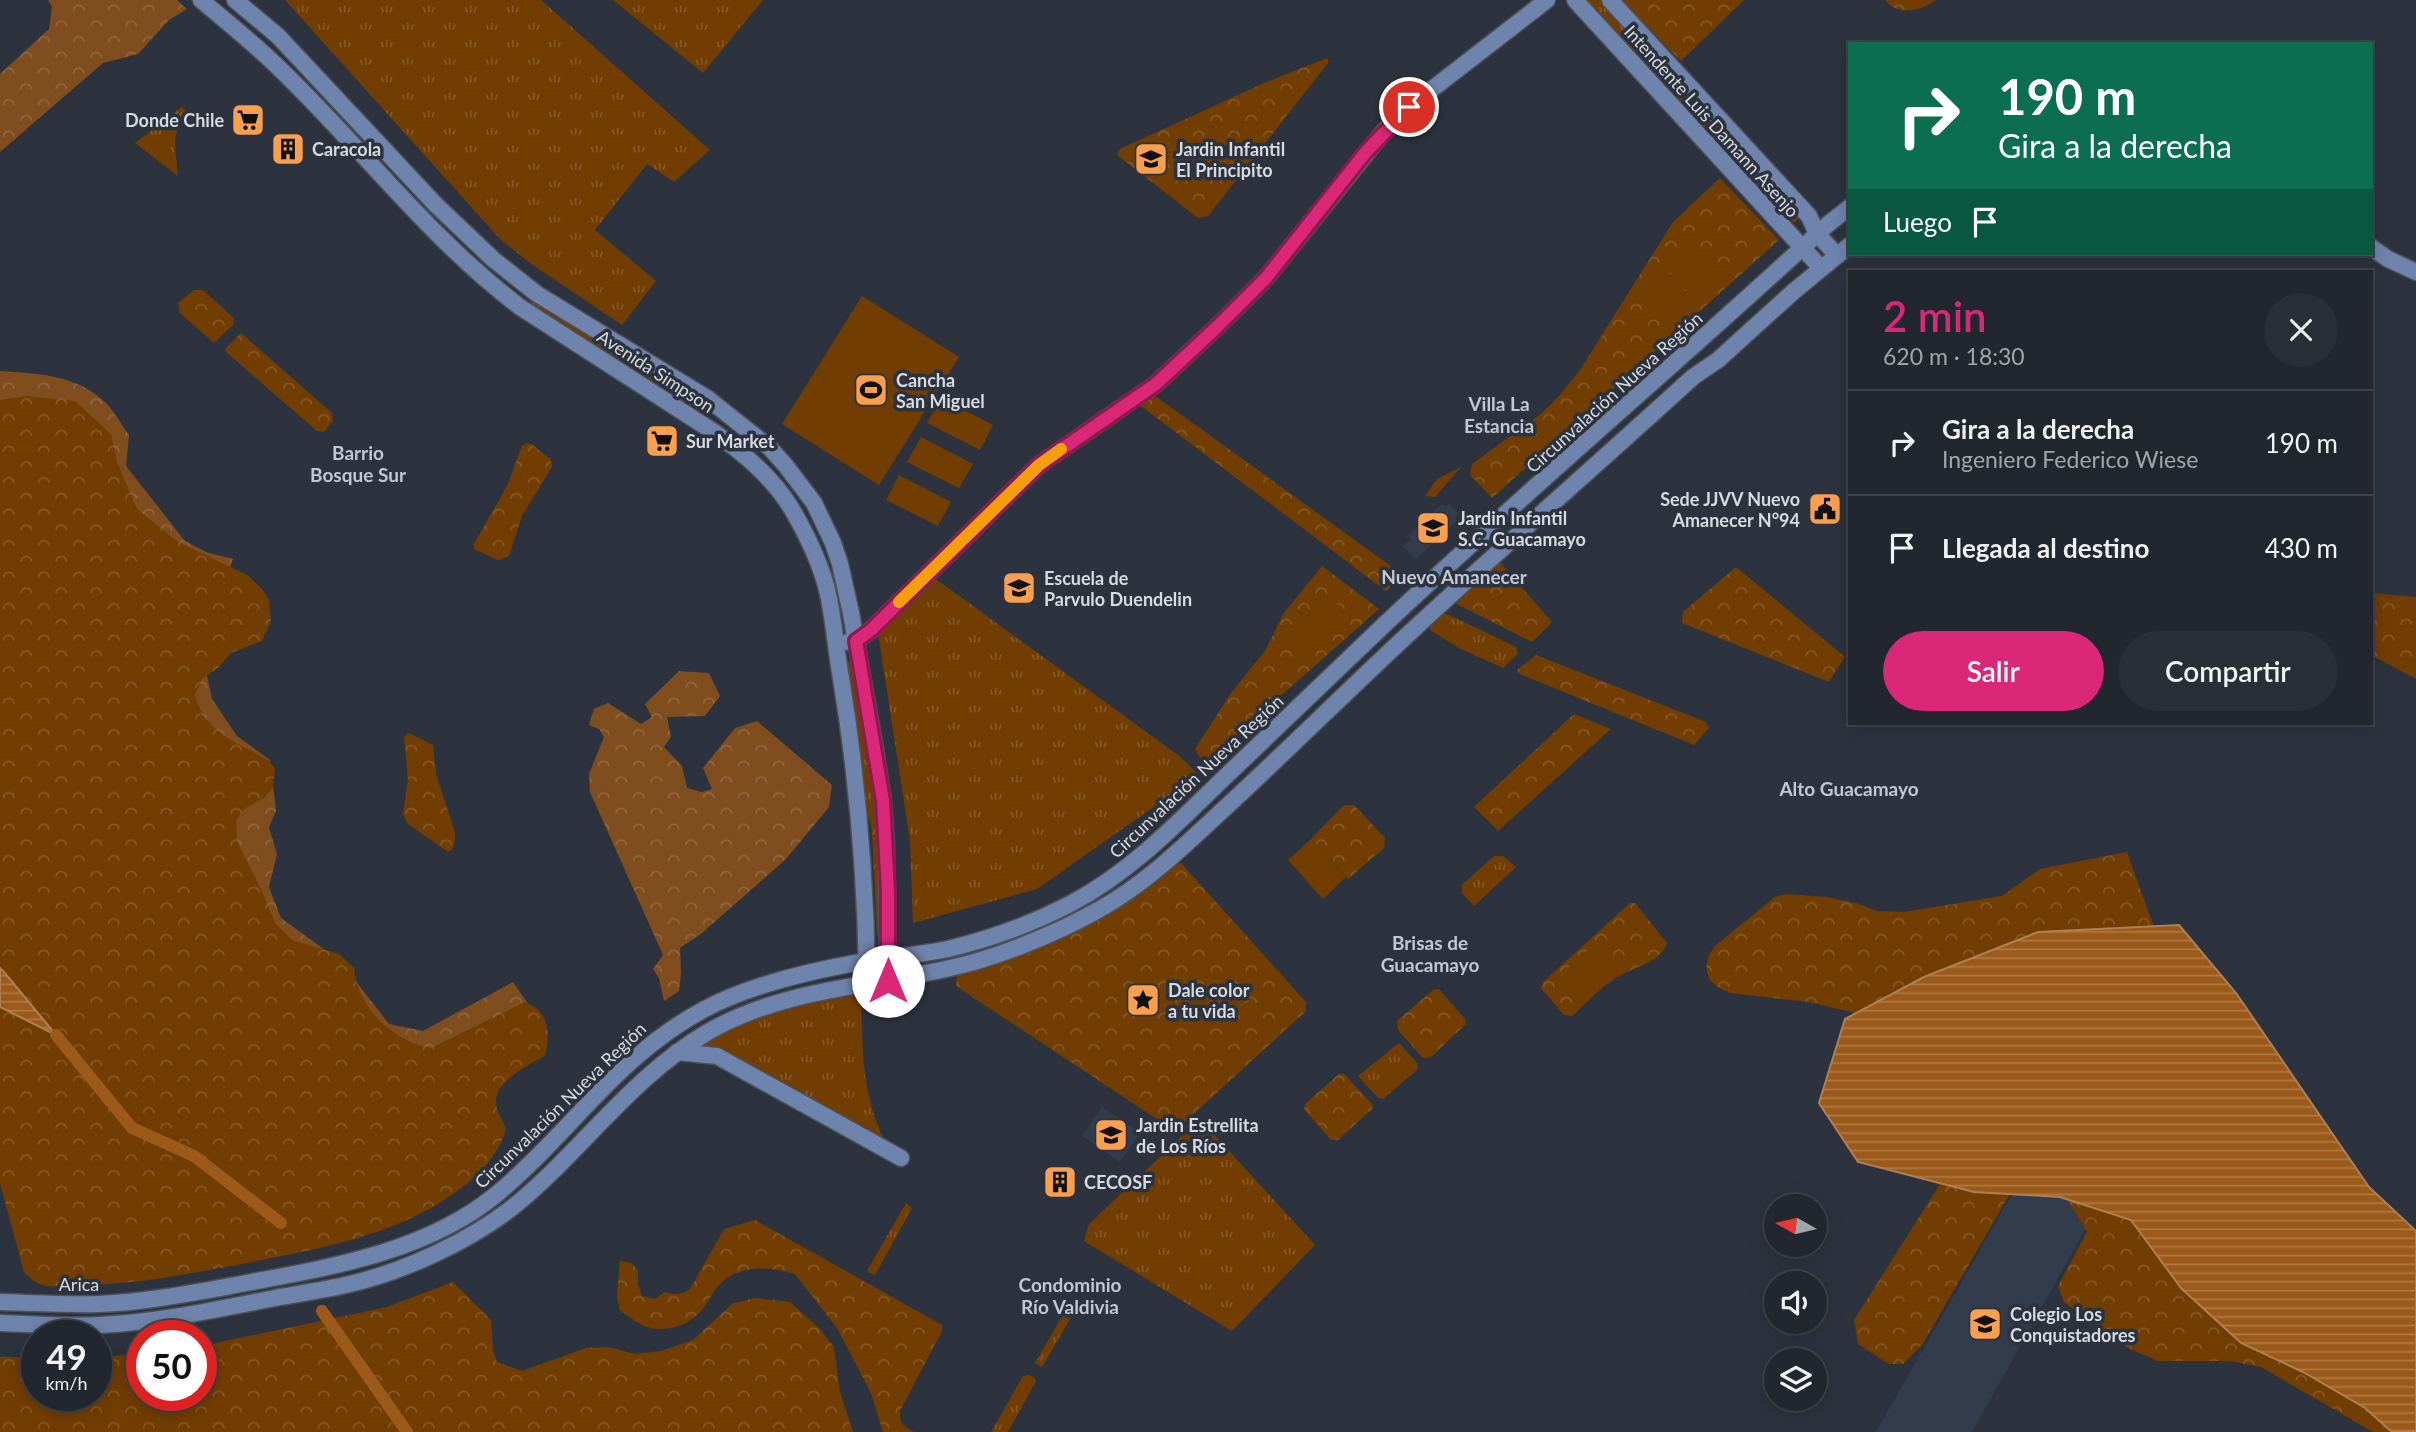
<!DOCTYPE html>
<html lang="es">
<meta charset="utf-8">
<style>
:root{--surface:#22262e;--page:#2a2e36;--text:#f1f3f6;--muted:#a2a5aa;--line:#3f434a;--accent:#db2777}
body{margin:0;font-family:Lato,sans-serif;background:var(--page);color:var(--text);height:100vh;display:flex;flex-direction:column;font-size:26px;white-space:nowrap}
*{box-sizing:border-box;margin:0}
p{font-size:23px;color:var(--muted)}
.icon{flex:none;width:38px;height:38px;fill:none;stroke:currentColor;stroke-width:2;stroke-linecap:round;stroke-linejoin:round}
.map{position:relative;flex:1;overflow:hidden}
.sheet{position:absolute;left:1848px;top:270px;width:525px;height:455px;display:flex;flex-direction:column;background:var(--surface);border-radius:0px;box-shadow:0 4px 18px #0003,0 0 0 2px var(--line)}
.sheet>*{flex:none}
.banner{position:absolute;left:1848px;top:42px;width:525px;height:214px;border-radius:0px;box-shadow:0 4px 18px #0003,0 0 0 2px var(--line);background:#0b6e4f;color:#fff;overflow:hidden}
.needle{width:46px;rotate:278deg}
.buttons{position:absolute;left:1764px;top:1194px;display:grid;gap:14px}
.buttons a{display:grid;place-items:center;width:63px;height:63px;border-radius:50%;background:var(--surface);box-shadow:0 4px 18px #0003,0 0 0 2px var(--line);font-size:35px}
.speed{position:absolute;left:21px;top:1320px;display:flex;gap:14px;font-size:35px;font-weight:700;text-align:center}
.speed>*{display:grid;place-content:center;width:91px;height:91px;border-radius:50%;background:var(--surface);box-shadow:0 4px 18px #0003,0 0 0 2px var(--line);line-height:1}
.speed small{font-size:18px;font-weight:400}
.speed .limit{border:10px solid #d22;background:#fff;color:#111}
.pin{position:absolute;display:grid;place-items:center;width:60px;height:60px;color:#fff;margin:-30px;border:4px solid #fff;border-radius:50%;box-shadow:0 2px 7px #0007}
.me{position:absolute;width:77px;margin:-38px;rotate:0deg;stroke-linejoin:round;filter:drop-shadow(0 0 5px #0008)}
.turn{display:flex;align-items:center;gap:24px;height:147px;padding:0 35px;font-size:32px}
.turn .icon{width:91px;height:91px;stroke-width:2.5}
.turn b{display:block;font-size:49px;line-height:60px}
.then{display:flex;align-items:center;height:66px;padding:0 35px;background:#0003;gap:14px;font-size:26px}
.round{display:grid;place-items:center;flex:none;width:74px;height:74px;border-radius:37px;background:var(--page)}
.headline{display:flex;align-items:center;justify-content:space-between;height:119px;padding:0 35px}
h1{font-size:42px;font-weight:600;line-height:52px;color:var(--accent)}
.button{display:flex;gap:14px;margin-top:auto;padding:14px 35px}
.button a{flex:1;height:80px;border-radius:42px;background:var(--accent);color:#fff;font-size:28px;font-weight:600;line-height:80px;text-align:center}
.button a+a{background:var(--page);color:var(--text)}
ul{padding:0;list-style:none}
li{display:flex;align-items:center;gap:21px;height:105px;padding:0 35px;border-top:2px solid var(--line)}
li div{flex:1}
li b{display:block;font-size:26px}
li em{font-style:normal}
.map>svg:first-child{display:block}
.built{fill:#333c4d}
.grass{fill:url(#grass-tufts)}
.forest{fill:url(#forest-crowns)}
.park{fill:url(#park-crowns)}
.pitch{fill:#723d01}
.water{fill:url(#water-rules);stroke:#ad8055;stroke-width:2}
.lines{fill:none;stroke-linecap:round;stroke-linejoin:round}
.canal{stroke:#9b5a19;stroke-width:12}
.secondary-casing{stroke:#4b5059;stroke-width:19}
.secondary{stroke:#6f84ac;stroke-width:16}
.route-casing{stroke:#8e194d;stroke-width:18}
.route{stroke:#db2777;stroke-width:12}
.slow{stroke:#f59e0b;stroke-width:12}
.labels{text-anchor:middle;dominant-baseline:central;stroke-width:7;stroke-linejoin:round;paint-order:stroke}
.poi-label{font-size:18px;font-weight:bold;fill:#d6dae1;stroke:#2d333e;text-anchor:start}
.street-label{font-size:18px;fill:#d6dae1;stroke:#2d333e}
.neighbourhood-label{font-size:19px;font-weight:bold;fill:#c0c8d6;stroke:#2d333e}
</style>
<div class="map">
<svg width="2416" height="1432" viewBox="0 0 2416 1432">
<defs>
<pattern id="grass-tufts" width="24" height="20" patternUnits="userSpaceOnUse" patternTransform="scale(1.75)"><rect width="24" height="20" fill="#723d01"/><path d="M3 7l-1-3M5 7V3M7 7l1-3M15 17l-1-3M17 17v-4M19 17l1-3" fill="none" stroke="#855826"/></pattern>
<pattern id="forest-crowns" width="20" height="18" patternUnits="userSpaceOnUse" patternTransform="scale(1.75)"><rect width="20" height="18" fill="#804d1f"/><path d="M2 6a3 3 0 1 1 6 0M12 15a3 3 0 1 1 6 0" fill="none" stroke="#91663f"/></pattern>
<pattern id="park-crowns" width="20" height="18" patternUnits="userSpaceOnUse" patternTransform="scale(1.75)"><rect width="20" height="18" fill="#723d01"/><path d="M2 6a3 3 0 1 1 6 0M12 15a3 3 0 1 1 6 0" fill="none" stroke="#855826"/></pattern>
<pattern id="water-rules" width="6" height="5" patternUnits="userSpaceOnUse" patternTransform="scale(1.75)"><rect width="6" height="5" fill="#9b5a19"/><path d="M0 2.5h6" fill="none" stroke="#ad7945"/></pattern>
</defs>
<rect width="100%" height="100%" fill="#2d333e"/>
<g class="built">
<path d="M1449 503 1459 514 1455 518 1457 521 1416 559 1403 546 1411 539 1408 535 1442 504 1445 507Z"/>
<path d="M1102 1107 1140 1133 1120 1162 1082 1136Z"/>
<path d="M2028 1166 2092 1217 1972 1432H1876Z"/>
</g>
<g class="grass">
<path d="M285 0H541L710 150 674 182 647 164 595 230 656 281 622 325 530 263 500 239Z"/>
<path d="M613 0H763L703 73Z"/>
<path d="M1587 0H1601L1792 208 1798 219 1794 223Z"/>
<path d="M182 107 186 111C170 137 176 147 178 176L135 143Z"/>
<path d="M533 300H538L713 412 702 415 533 309 531 304Z"/>
<path d="M1461 467 1435 497 1425 496 1437 479Z"/>
<path d="M933 577 1178 755 1199 775 1037 889 913 923 910 840 878 633Z"/>
<path d="M1439 613 1447 614 1512 645 1516 647 1518 654 1503 668 1459 648 1430 630V622Z"/>
<path d="M849 661 852 663 879 827 883 935 877 936 872 831 861 784 846 662Z"/>
<path d="M1494 856H1503L1516 867 1474 906 1462 893V885Z"/>
<path d="M854 993 861 998C863 1052 861 1090 884 1140L711 1049 699 1046 743 1021 789 1007Z"/>
<path d="M1399 1043 1418 1064 1417 1070 1383 1099 1378 1098 1358 1076Z"/>
<path d="M1200 1119 1315 1245 1232 1331 1084 1241 1089 1224Z"/>
<path d="M906 1203 912 1208 875 1275 867 1271Z"/>
<path d="M1067 1308 1074 1312 1042 1367 1035 1363Z"/>
<path d="M1029 1375 1034 1377 1036 1381 1008 1432H991L1023 1376Z"/>
</g>
<g class="forest">
<path d="M48 0H177L187 9 169 20 138 54 103 63 0 152V74L49 29 52 7Z"/>
<path d="M0 371C39 374 77 374 107 404 115 413 122 425 129 435L126 466 185 541 206 552 233 559 202 654 212 699 237 736 270 760 276 811 269 827 277 854 269 887 281 918 340 961 389 1024 423 1031 513 982 533 1011 409 1058 307 1016 0 415Z"/>
<path d="M679 671 709 673 720 696 705 716 667 717 671 737 664 747 682 766 687 788 702 792 712 789 703 768 735 728 757 721 832 785 829 807 786 859 702 933 680 948 681 973 679 991 664 1001 659 978 653 969 663 955 590 792 589 774 604 737 599 729 589 725 594 709 608 703 641 724 652 717 645 704Z"/>
</g>
<g class="park">
<path d="M1620 0H1744L1681 61Z"/>
<path d="M1885 0H1936C1920 11 1899 17 1885 0Z"/>
<path d="M1327 58 1329 62 1208 216 1198 218 1117 155 1120 149 1262 84Z"/>
<path d="M1720 178 1779 240 1492 498 1470 475 1472 464 1542 413 1559 396 1580 370 1673 222Z"/>
<path d="M194 290H203L234 318 233 325 214 343 180 313 178 303Z"/>
<path d="M241 333 332 413 333 420 324 432 317 431 226 352 225 349Z"/>
<path d="M1154 395 1403 575 1386 591 1141 406Z"/>
<path d="M27 396 75 401 111 434 117 462 137 509 178 542 247 575 262 589 269 600 271 621 262 641 231 653 219 667 202 679 195 695C204 732 238 743 268 760L275 768 273 787 265 797 243 810 236 821 237 841 261 889 275 923 292 940 339 954 354 968C357 1007 393 1042 431 1048L525 1002C549 1011 551 1033 545 1056 529 1064 494 1082 496 1103 496 1111 503 1121 506 1129 496 1165 462 1190 431 1208 370 1242 299 1252 232 1266 181 1275 131 1285 79 1285 68 1285 57 1287 46 1286 37 1284 31 1279 24 1272L0 1183V400Z"/>
<path d="M527 443 533 445 551 460 552 467 522 516 509 556 498 560 474 549V544L507 486 522 446Z"/>
<path d="M1497 559 1552 622 1532 642 1451 601Z"/>
<path d="M1322 566 1379 609 1204 764 1195 749 1231 693 1265 651 1284 613Z"/>
<path d="M1736 567 1845 657 1829 682 1682 623 1683 612Z"/>
<path d="M2371 593 2416 597V679L2371 655Z"/>
<path d="M1536 655 1706 722 1709 728 1694 745 1520 674 1517 670Z"/>
<path d="M1574 714 1611 729 1498 831 1474 807Z"/>
<path d="M409 733 433 745 436 774 455 832V841L452 850 448 852 408 824 403 814 408 779 404 737Z"/>
<path d="M1344 805H1354L1385 838 1384 848 1348 879 1311 839Z"/>
<path d="M2127 852 2159 941 2416 1432H2373L2261 1367 2230 1361H2158L2128 1348 2064 1302 2058 1286 2087 1232C2068 1198 2058 1186 2028 1163L1922 1345 1903 1364H1889L1858 1344 1854 1320 1959 1154 1877 1027 1851 1012 1809 1002 1730 993 1717 987 1709 979 1706 967 1709 955 1715 946 1775 897 1786 894 1827 897 1859 904 1877 911 1904 912 2002 896 2040 869Z"/>
<path d="M1181 863 1306 1002V1011L1175 1131 956 986 957 974 1027 953 1074 931 1172 864Z"/>
<path d="M1630 903H1635L1667 943C1660 964 1630 968 1614 979 1599 989 1585 1004 1572 1016L1564 1015 1541 988 1543 982Z"/>
<path d="M1439 989 1465 1019 1466 1024 1431 1057 1423 1058 1398 1030 1397 1021 1433 990Z"/>
<path d="M1339 1074H1344L1373 1105 1372 1109 1338 1140H1331L1304 1109 1306 1103Z"/>
<path d="M755 1220 942 1325V1331L900 1411C899 1422 904 1427 914 1432H883L871 1393 837 1328 795 1274C771 1267 744 1264 723 1281 715 1288 710 1299 704 1307 692 1325 663 1335 642 1325 634 1321 627 1315 620 1310L617 1297 620 1261 631 1263 638 1270V1285L642 1296 655 1299 665 1292C674 1295 682 1295 690 1289L724 1229Z"/>
<path d="M453 1282 491 1320 493 1350 497 1362 522 1371 586 1348 608 1347 635 1354 661 1351 693 1340 732 1304 754 1298 790 1302 819 1328 834 1347 840 1392 853 1432H0V1357H37V1395H96V1357L142 1354V1395H201V1346L387 1307Z"/>
</g>
<g class="pitch">
<path d="M1688 244 1726 284 1702 306 1664 266Z"/>
<path d="M1663 267 1701 308 1677 330 1639 289Z"/>
<path d="M862 296 959 357 879 485 782 424Z"/>
<path d="M941 398 993 425 980 450 927 423Z"/>
<path d="M921 437 973 464 959 488 907 462Z"/>
<path d="M899 475 951 502 938 526 886 500Z"/>
<path d="M1326 594 1349 614 1311 656 1288 635Z"/>
<path d="M1311 839 1346 877 1323 899 1288 860Z"/>
<path d="M1600 939 1620 965 1581 1002 1559 976Z"/>
</g>
<g class="water">
<path d="M2179 925 2236 993 2369 1187 2416 1231V1432H2392L2365 1408 2303 1372 2241 1343 2181 1288 2131 1220 2060 1197 1974 1192 1858 1162 1819 1103 1845 1019 1924 977 2038 932Z"/>
<path d="M0 968 4 972 56 1035 0 1007Z"/>
</g>
<g class="lines">
<g class="canal">
<path d="M56 1035 132 1128 194 1156 281 1223"/>
<path d="M322 1311 407 1432"/>
</g>
<defs>
<g id="secondary">
<path d="M201 0C228 23 256 45 281 70 363 149 428 237 520 307L714 432C743 453 771 476 790 506 806 533 821 563 828 594 834 621 836 651 841 678 857 775 865 872 867 970"/>
<path d="M235 0 278 36 436 205 494 260 537 294 707 398 770 448 786 466 814 503 833 543 840 564 851 613 875 749 883 801 886 846 888 968"/>
<path d="M1575 0 1821 268"/>
<path d="M1610 0 1809 216 1817 234 1837 255"/>
<path d="M2371 247 2388 259 2416 272"/>
<path d="M848 642 856 641 871 630 1039 465 1156 384 1218 326 1266 278 1386 129 1409 107 1547 0"/>
<path d="M677 1052 717 1056 901 1158"/>
<path d="M0 1302C33 1303 66 1305 99 1304 150 1302 202 1291 252 1282 337 1266 430 1250 498 1193 571 1132 616 1057 703 1010 749 985 810 971 861 962 890 957 919 955 948 949 990 939 1034 923 1072 903 1132 871 1177 823 1225 777 1278 726 1331 675 1384 625 1529 488 1681 360 1827 225L1850 207"/>
<path d="M0 1323C33 1324 67 1327 101 1325 158 1322 214 1310 270 1299 297 1294 324 1290 350 1284 405 1271 468 1242 513 1207 581 1152 631 1077 708 1032 782 989 868 987 950 968 997 958 1058 933 1100 909 1147 883 1186 844 1225 808 1289 749 1351 687 1416 627 1507 543 1601 461 1693 377L1718 360 1793 292 1850 245"/>
</g>
</defs>
<use href="#secondary" class="secondary-casing"/>
<use href="#secondary" class="secondary"/>
</g>
<g class="lines">
<defs>
<path id="route" d="M888 981V891L883 801 856 641 871 630 1039 465 1156 384 1218 326 1266 278 1365 153 1409 107"/>
</defs>
<use href="#route" class="route-casing"/>
<use href="#route" class="route"/>
<path class="slow" d="M899 602 1039 465 1061 449"/>
</g>
<defs>
<symbol id="supermarket-square" viewBox="-11 -11 22 22"><rect x="-9" y="-9" width="18" height="18" rx="4" fill="#fa9f4e" stroke="#2d333e"/><path d="M-6-5.5h2.5l.6 2H6L4.5 2H-2.5L-4.4-4H-6ZM-1.5 3.2a1.3 1.3 0 1 0 .1 0ZM3 3.2a1.3 1.3 0 1 0 .1 0Z" fill="#111"/></symbol>
<symbol id="building-square" viewBox="-11 -11 22 22"><rect x="-9" y="-9" width="18" height="18" rx="4" fill="#fa9f4e" stroke="#2d333e"/><path d="M-4-6H4V6H1V3H-1V6H-4ZM-2.5-4.3h1.7v1.8h-1.7ZM.8-4.3h1.7v1.8H.8ZM-2.5-1h1.7V.8h-1.7ZM.8-1h1.7V.8H.8Z" fill="#111"/></symbol>
<symbol id="school-square" viewBox="-11 -11 22 22"><rect x="-9" y="-9" width="18" height="18" rx="4" fill="#fa9f4e" stroke="#2d333e"/><path d="M0-5L7-2L0 1L-7-2ZM-4 1L0 2.5L4 1V4Q0 6-4 4Z" fill="#111"/></symbol>
<symbol id="stadium-square" viewBox="-11 -11 22 22"><rect x="-9" y="-9" width="18" height="18" rx="4" fill="#fa9f4e" stroke="#2d333e"/><path d="M0-5a6.5 5 0 1 0 0 10a6.5 5 0 1 0 0-10ZM-3.5-1.8h7v3.6h-7Z" fill="#111"/></symbol>
<symbol id="civic-square" viewBox="-11 -11 22 22"><rect x="-9" y="-9" width="18" height="18" rx="4" fill="#fa9f4e" stroke="#2d333e"/><path d="M-.6-6.5H3V-4.5H.6V-3L4-1V1h2V6H-6V1h2V-1L-.6-3ZM-1.2 2.5V6h2.4V2.5Z" fill="#111"/></symbol>
<symbol id="sight-square" viewBox="-11 -11 22 22"><rect x="-9" y="-9" width="18" height="18" rx="4" fill="#fa9f4e" stroke="#2d333e"/><path d="M0-6L1.8-2.2L6-1.7L2.9 1.2L3.7 5.4L0 3.3L-3.7 5.4L-2.9 1.2L-6-1.7L-1.8-2.2Z" fill="#111"/></symbol>
</defs>
<g fill-rule="evenodd">
<use href="#supermarket-square" x="229" y="101" width="38" height="38"/>
<use href="#building-square" x="269" y="130" width="38" height="38"/>
<use href="#school-square" x="1132" y="140" width="38" height="38"/>
<use href="#stadium-square" x="852" y="371" width="38" height="38"/>
<use href="#supermarket-square" x="643" y="422" width="38" height="38"/>
<use href="#civic-square" x="1806" y="490" width="38" height="38"/>
<use href="#school-square" x="1414" y="509" width="38" height="38"/>
<use href="#school-square" x="1000" y="569" width="38" height="38"/>
<use href="#sight-square" x="1124" y="981" width="38" height="38"/>
<use href="#school-square" x="1092" y="1116" width="38" height="38"/>
<use href="#building-square" x="1041" y="1163" width="38" height="38"/>
<use href="#school-square" x="1966" y="1305" width="38" height="38"/>
</g>
<g class="labels">
<g class="poi-label">
<text x="224" y="120" text-anchor="end">Donde Chile</text>
<text x="312" y="149">Caracola</text>
<text x="1176" y="149">Jardin Infantil<tspan x="1176" dy="21">El Principito</tspan></text>
<text x="896" y="380">Cancha<tspan x="896" dy="21">San Miguel</tspan></text>
<text x="686" y="441">Sur Market</text>
<text x="1800" y="499" text-anchor="end">Sede JJVV Nuevo<tspan x="1800" dy="21">Amanecer N°94</tspan></text>
<text x="1458" y="518">Jardin Infantil<tspan x="1458" dy="21">S.C. Guacamayo</tspan></text>
<text x="1044" y="578">Escuela de<tspan x="1044" dy="21">Parvulo Duendelin</tspan></text>
<text x="1168" y="990">Dale color<tspan x="1168" dy="21">a tu vida</tspan></text>
<text x="1136" y="1125">Jardin Estrellita<tspan x="1136" dy="21">de Los Ríos</tspan></text>
<text x="1084" y="1182">CECOSF</text>
<text x="2010" y="1314">Colegio Los<tspan x="2010" dy="21">Conquistadores</tspan></text>
</g>
<g class="street-label">
<text transform="translate(1712 121) rotate(48)">Intendente Luis Damann Asenjo</text>
<text transform="translate(656 371) rotate(33)">Avenida Simpson</text>
<text transform="translate(1614 392) rotate(-42)">Circunvalación Nueva Región</text>
<text transform="translate(1196 776) rotate(-43)">Circunvalación Nueva Región</text>
<text transform="translate(560 1105) rotate(-44)">Circunvalación Nueva Región</text>
<text x="79" y="1284">Arica</text>
</g>
<g class="neighbourhood-label">
<text x="1499" y="403">Villa La<tspan x="1499" dy="22">Estancia</tspan></text>
<text x="358" y="452">Barrio<tspan x="358" dy="22">Bosque Sur</tspan></text>
<text x="1454" y="576">Nuevo Amanecer</text>
<text x="1849" y="788">Alto Guacamayo</text>
<text x="1430" y="942">Brisas de<tspan x="1430" dy="22">Guacamayo</tspan></text>
<text x="1070" y="1284">Condominio<tspan x="1070" dy="22">Río Valdivia</tspan></text>
</g>
</g>
</svg>
<div class="buttons">
<a><svg class="needle" viewBox="-14 -14 28 28"><path d="M0-13l5 13h-10z" fill="#e53935"/><path d="M0 13l5-13h-10z" fill="#a2a5aa"/></svg></a>
<a><svg class="icon" aria-label="sound" viewBox="0 0 24 24"><path d="M4 9h4l5-4v14l-5-4H4zM17 9q2 3 0 6"/></svg></a>
<a><svg class="icon" aria-label="layers" viewBox="0 0 24 24"><path d="M12 4l9 5-9 5-9-5zM3 14l9 5 9-5"/></svg></a>
</div>
<div class="speed"><div>49<small>km/h</small></div><div class="limit">50</div></div>
<div class="pin" style="left:1409px;top:107px;background:#d93025"><svg class="icon" aria-label="arrive" viewBox="0 0 24 24"><path d="M6 21V4h12l-3 4 3 4H6"/></svg></div>
<svg class="me" style="left:888px;top:981px" viewBox="-20 -20 40 40"><circle r="19" fill="#fff"/><path d="M0-13L10 11 0 6-10 11z" fill="#db2777"/></svg>
<div class="banner">
<div class="turn"><svg class="icon" aria-label="right" viewBox="0 0 24 24"><path d="M7 20v-9h11M14 6l5 5-5 5"/></svg><div><b>190 m</b>Gira a la derecha</div></div>
<div class="then">Luego<svg class="icon" aria-label="arrive" viewBox="0 0 24 24"><path d="M6 21V4h12l-3 4 3 4H6"/></svg></div>
</div>
<section class="sheet">
<div class="headline"><div><h1>2 min</h1><p>620 m · 18:30</p></div><a class="round"><svg class="icon" aria-label="close" viewBox="0 0 24 24"><path d="M6 6l12 12M18 6L6 18"/></svg></a></div>
<ul>
<li><svg class="icon" aria-label="right" viewBox="0 0 24 24"><path d="M7 20v-9h11M14 6l5 5-5 5"/></svg><div><b>Gira a la derecha</b><p>Ingeniero Federico Wiese</p></div><em>190 m</em></li>
<li><svg class="icon" aria-label="arrive" viewBox="0 0 24 24"><path d="M6 21V4h12l-3 4 3 4H6"/></svg><div><b>Llegada al destino</b></div><em>430 m</em></li>
</ul>
<div class="button"><a>Salir</a><a>Compartir</a></div>
</section>
</div>
